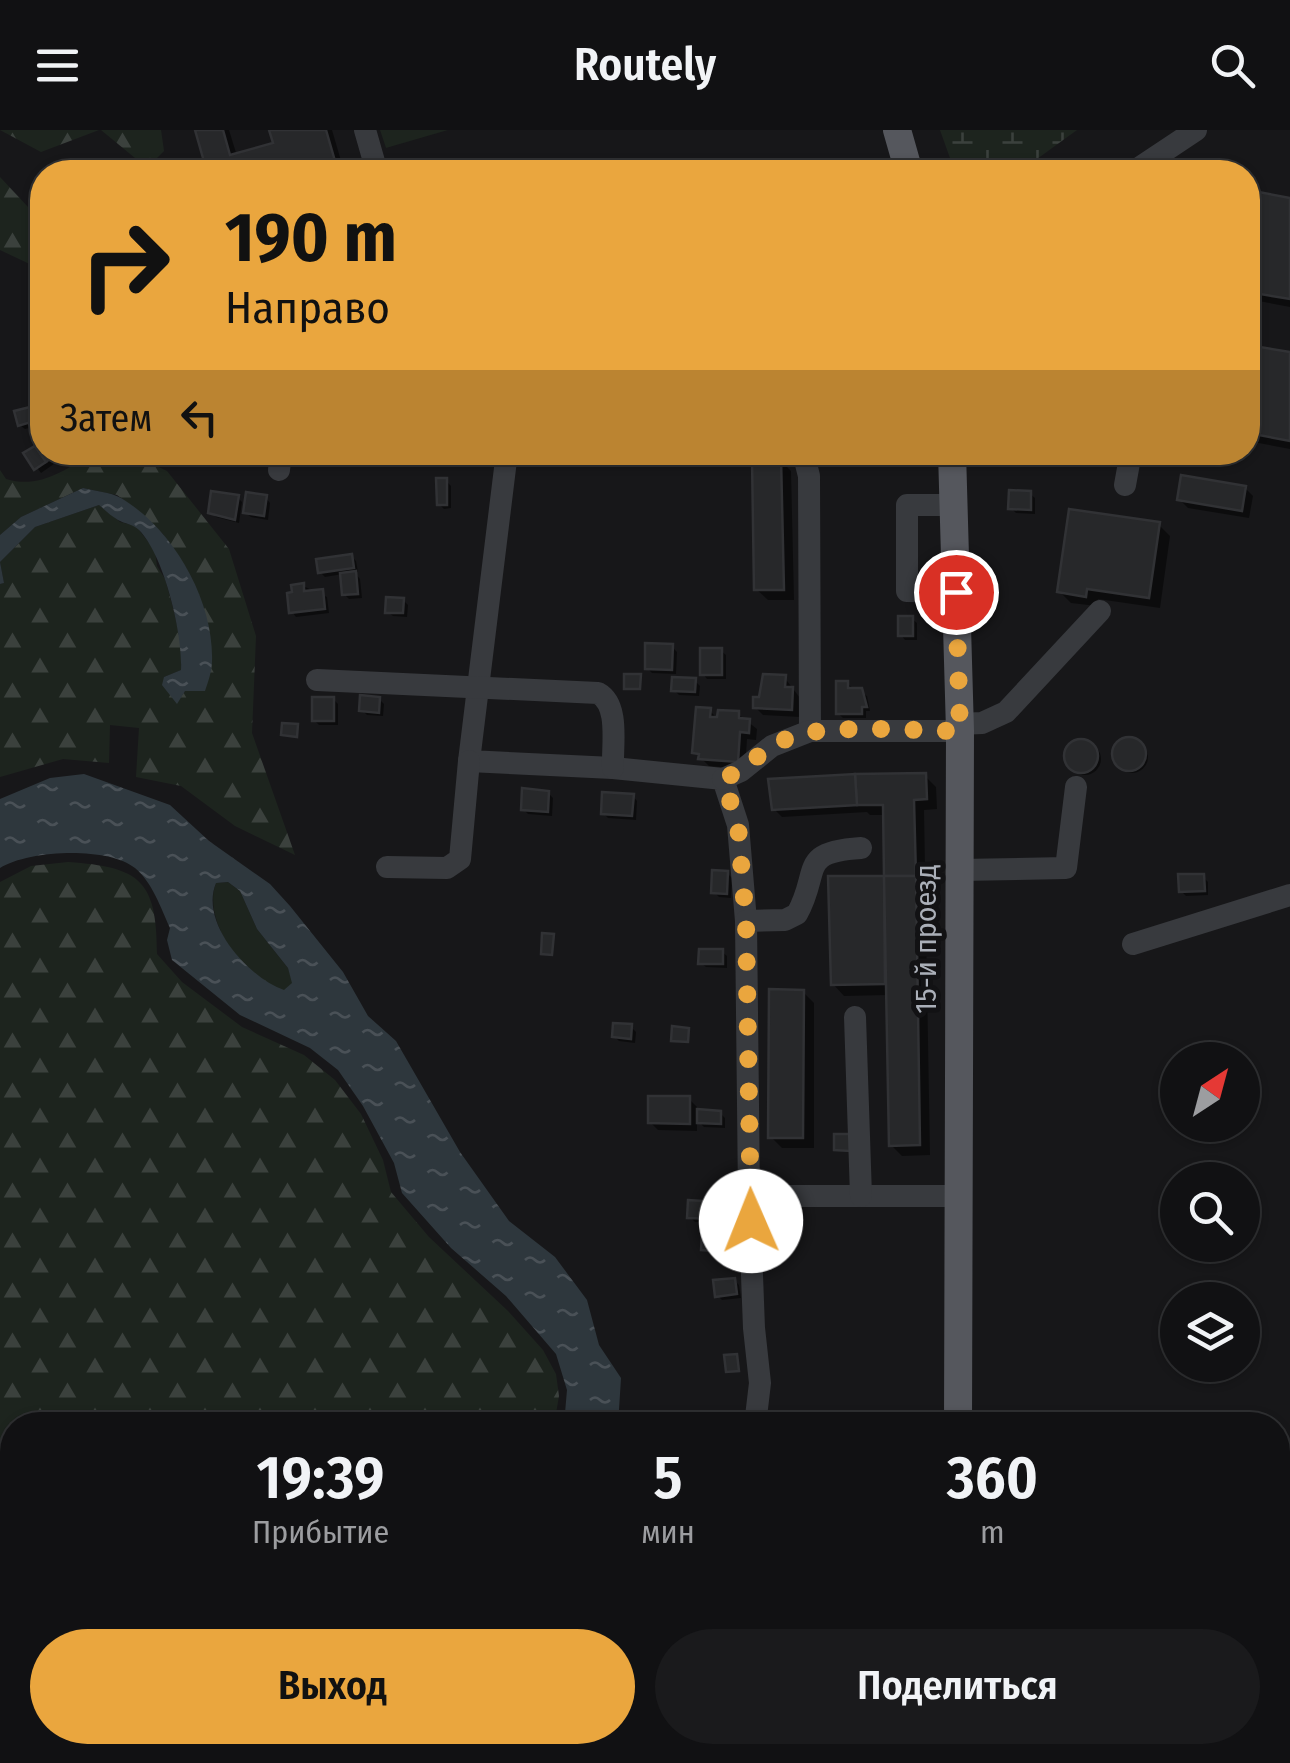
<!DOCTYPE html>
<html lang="ru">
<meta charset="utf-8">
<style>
:root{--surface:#111113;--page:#1a1a1c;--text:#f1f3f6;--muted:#9c9da0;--line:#303133;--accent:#eaa63e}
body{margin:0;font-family:"Fira Sans Condensed",sans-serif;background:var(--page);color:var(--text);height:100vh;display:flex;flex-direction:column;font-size:38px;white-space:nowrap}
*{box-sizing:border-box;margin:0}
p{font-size:32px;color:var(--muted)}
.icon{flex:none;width:55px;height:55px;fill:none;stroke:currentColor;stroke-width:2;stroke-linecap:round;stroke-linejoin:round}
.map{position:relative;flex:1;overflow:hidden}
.panel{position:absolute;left:0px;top:1282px;width:1290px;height:352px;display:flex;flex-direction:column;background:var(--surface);border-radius:40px 40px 0 0;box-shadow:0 2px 8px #0004,0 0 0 2px var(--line)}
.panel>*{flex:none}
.guide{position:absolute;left:30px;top:30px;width:1230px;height:305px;border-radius:40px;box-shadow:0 2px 8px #0004,0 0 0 2px var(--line);background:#eaa63e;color:#111;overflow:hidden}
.needle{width:65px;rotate:36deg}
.fabs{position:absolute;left:1160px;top:912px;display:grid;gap:20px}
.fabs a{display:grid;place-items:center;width:100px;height:100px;border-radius:50%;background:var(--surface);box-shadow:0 2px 8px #0004,0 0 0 2px var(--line);font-size:50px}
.pin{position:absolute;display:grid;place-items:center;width:85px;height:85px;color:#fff;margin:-42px;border:5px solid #fff;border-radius:50%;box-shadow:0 2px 10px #0007}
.me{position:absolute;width:110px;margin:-55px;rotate:359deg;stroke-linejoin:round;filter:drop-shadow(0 0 8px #0008)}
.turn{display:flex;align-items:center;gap:35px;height:210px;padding:0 30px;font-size:45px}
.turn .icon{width:130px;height:130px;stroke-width:2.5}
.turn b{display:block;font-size:70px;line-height:85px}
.then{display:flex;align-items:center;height:95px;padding:0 30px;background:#0003;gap:20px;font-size:38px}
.eta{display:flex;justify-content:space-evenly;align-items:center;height:170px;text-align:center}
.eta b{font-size:60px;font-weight:600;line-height:70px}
.cta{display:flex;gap:20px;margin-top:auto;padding:20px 30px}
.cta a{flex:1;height:115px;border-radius:60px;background:var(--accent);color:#111;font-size:40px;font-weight:600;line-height:115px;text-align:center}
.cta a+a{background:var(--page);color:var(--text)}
header{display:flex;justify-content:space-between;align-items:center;height:130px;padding:0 30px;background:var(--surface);font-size:45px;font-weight:600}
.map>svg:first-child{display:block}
.green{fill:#1d241e}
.forest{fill:url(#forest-firs)}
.wetland{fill:url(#wetland-marsh)}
.water{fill:url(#water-ripples);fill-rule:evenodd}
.shadow{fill:#0007}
.building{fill:#27282a;stroke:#313235;stroke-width:2.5}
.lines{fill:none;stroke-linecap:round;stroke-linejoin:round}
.minor{stroke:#383a3e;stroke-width:22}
.major{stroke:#55575d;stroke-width:28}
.route{stroke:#eaa63e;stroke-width:18;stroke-dasharray:0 32.4}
.labels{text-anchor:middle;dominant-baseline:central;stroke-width:10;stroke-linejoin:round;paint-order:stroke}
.street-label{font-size:30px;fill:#aaafb8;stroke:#121214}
</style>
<header><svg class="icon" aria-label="menu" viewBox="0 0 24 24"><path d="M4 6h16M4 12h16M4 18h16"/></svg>Routely<svg class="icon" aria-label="search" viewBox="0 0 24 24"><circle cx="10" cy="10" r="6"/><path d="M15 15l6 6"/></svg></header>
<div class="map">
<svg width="1290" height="1633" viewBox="0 0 1290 1633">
<defs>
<pattern id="forest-firs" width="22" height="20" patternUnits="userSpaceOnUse" patternTransform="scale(2.5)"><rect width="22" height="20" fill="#1d241e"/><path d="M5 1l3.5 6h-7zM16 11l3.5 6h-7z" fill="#3b413d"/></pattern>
<pattern id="wetland-marsh" width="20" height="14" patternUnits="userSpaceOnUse" patternTransform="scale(2.5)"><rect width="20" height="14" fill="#1d241e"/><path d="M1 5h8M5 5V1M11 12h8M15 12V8" fill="none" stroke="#3b413d"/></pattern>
<pattern id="water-ripples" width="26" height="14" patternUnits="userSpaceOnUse" patternTransform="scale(2.5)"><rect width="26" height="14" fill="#2e373d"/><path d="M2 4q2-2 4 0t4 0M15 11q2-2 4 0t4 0" fill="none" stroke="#4a5157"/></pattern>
</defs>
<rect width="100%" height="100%" fill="#171719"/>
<g class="green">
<path d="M380 0H448L386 18Z"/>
<path d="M228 752 240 761 257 799 288 838 293 853 284 861C274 857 263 853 255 846 231 828 204 783 216 753Z"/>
</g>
<g class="forest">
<path d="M0 0H99L41 22Z"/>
<path d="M101 0H161L164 21 152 33 135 28Z"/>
<path d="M0 47 42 92V133L36 137 0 120Z"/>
<path d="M92 323H129L167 341 229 419 256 506 252 603 295 725 235 696 181 656 136 647 139 598 110 595 109 633 63 629 0 647V454L4 453 0 432 35 397 99 375 120 392 136 396 155 421 157 436 165 449 173 478 182 518 181 540 164 547 180 568 185 561 187 439 163 404 139 381 117 365 83 358 21 387 0 405V340L6 349C38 359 65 341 92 323Z"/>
<path d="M68 732C140 737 157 750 157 824L182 852 242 897 304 925 335 950 361 984 383 1030 391 1062 429 1107 508 1181 543 1220 556 1244 559 1266 554 1295H12V1551L0 1562V752L31 736Z"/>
<path d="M64 1622H362L367 1633H47Z"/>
<path d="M416 1623 454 1622V1623L453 1633H418Z"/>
<path d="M527 1623H600V1633H525Z"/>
</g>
<path class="wetland" d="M940 0H1077L1019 42H955Z"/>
<g class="water">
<path d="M83 358C95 361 110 362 121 368 173 399 214 470 212 531 212 541 208 552 205 561H185L177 574 162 555 164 547 181 540C183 504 164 425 139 400 133 394 125 394 118 390 111 386 105 380 99 375L35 397 0 432 4 453 0 454V405L21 387Z"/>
<path d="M84 644 170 675 209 711 270 754 290 776 343 842 368 886 396 911 460 1022 509 1091 555 1127 587 1170 599 1215 621 1248 618 1295H564L567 1260 556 1224 506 1166 451 1118 402 1063 394 1033 363 976 338 940 310 918 240 885 172 830 167 810 170 798C161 778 152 752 135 738 108 716 28 720 0 738V669L50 648ZM228 752 240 761 257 799 288 838 292 853 284 860C249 848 199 793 216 753Z"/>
<path d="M12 1568V1622L36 1623 20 1633H0V1575Z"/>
</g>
<g class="shadow">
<path d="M198 0H229L237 26 276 14 271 0H332L344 41 210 42Z"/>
<path d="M1248 62 1290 70V177L1248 169Z"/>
<path d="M1248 217 1290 225V319L1248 311Z"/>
<path d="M33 278 41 295 25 299 20 295Z"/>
<path d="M42 314V322H71L41 343 27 324Z"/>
<path d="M1031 322H1058L1057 328Z"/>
<path d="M780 330 791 341 794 470H768L756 459Z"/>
<path d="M446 351 451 356V378L444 379 439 374Z"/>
<path d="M1245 358 1253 366 1249 388 1188 378 1180 370Z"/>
<path d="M1030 364 1035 368V384L1016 383 1011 378Z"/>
<path d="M237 367 242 372 239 393 216 387 211 382Z"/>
<path d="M266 368 270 373 268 390 251 387 246 383Z"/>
<path d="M1159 395 1170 406 1160 478 1098 469 1097 476 1071 473 1060 462Z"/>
<path d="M351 426 356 431 358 442H354L360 449 362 468 349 469 344 464 343 444 325 447 320 442Z"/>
<path d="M303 456 327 467 329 483 296 487 292 482Z"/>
<path d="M403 470 408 475 407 487 393 486 388 482Z"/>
<path d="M912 489 917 493V510H905L901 505Z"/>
<path d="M672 517 677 522 676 544 652 543 647 538Z"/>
<path d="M721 521 726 525V549H707L703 544Z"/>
<path d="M784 547 800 568V587L763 585 755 577Z"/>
<path d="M695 551 700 556 699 566 679 565 674 560Z"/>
<path d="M847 554 867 566 870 581H866V588H843L838 583Z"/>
<path d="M333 569 338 574V595H319L314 590Z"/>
<path d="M379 569 384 574 383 586 367 585 362 580Z"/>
<path d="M710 581 719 590 738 584 757 599 756 610 747 609 745 639 709 636 695 622Z"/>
<circle cx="1132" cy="627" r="16"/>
<circle cx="1085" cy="629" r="16"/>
<path d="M925 646 936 657 937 679 924 680 930 1025 902 1026 891 1015 888 865 844 866 833 854 831 749H887L885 685H870L867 682 782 687 774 679Z"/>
<path d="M548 663 553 668 552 686 528 684 523 679Z"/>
<path d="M633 666 637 671 636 690 608 688 603 683Z"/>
<path d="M727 743 732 748 731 768 719 767 714 762Z"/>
<path d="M1203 747 1208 752V765L1186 766 1181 761Z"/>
<path d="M722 822 727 826V838L706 837 701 833Z"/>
<path d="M803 862 814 873V1018H782L771 1007Z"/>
<path d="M631 897 636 902 635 913 619 911 614 906Z"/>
<path d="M689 969 697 977V982L720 983 725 988V998L704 997 697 990V1001L658 1000 650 992Z"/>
<path d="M717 1074 722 1079V1093L695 1092 690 1087Z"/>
<path d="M734 1150 739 1155 741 1168 722 1170 717 1165Z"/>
<path d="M788 1622H849L827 1633H793Z"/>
</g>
<g class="building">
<path d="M195 0H223L230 25 273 13 269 0H326L335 31 294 42H207Z"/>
<path d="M1248 60 1290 68V169L1248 162Z"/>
<path d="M1248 215 1290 222V311L1248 303Z"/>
<path d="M34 276 38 290 18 296 14 281Z"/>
<path d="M42 311V322H59L46 332 35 316Z"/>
<path d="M35 316 46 332 34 340 23 323Z"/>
<path d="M781 327 784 460H754L752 328Z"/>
<path d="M1181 345 1246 356 1242 381 1177 370Z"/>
<path d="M436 348H447V375H437Z"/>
<path d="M1009 360 1031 361V380L1008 379Z"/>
<path d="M211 361 239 365 235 390 208 383Z"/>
<path d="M246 362 267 365 264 386 243 383Z"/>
<path d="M1069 379 1160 392 1149 468 1087 459 1086 467 1057 462Z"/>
<path d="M352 424 354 438 318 443 316 429Z"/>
<path d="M356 441 358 464 342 465 340 443Z"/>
<path d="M304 453V461L323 459 325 479 289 483 287 463 292 462 291 455Z"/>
<path d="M386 467 404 468 403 483H385Z"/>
<rect x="898" y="486" width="15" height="20"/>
<path d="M645 513 673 514 672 540 645 539Z"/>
<rect x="700" y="518" width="22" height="27"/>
<path d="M624 544H641L640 559H624Z"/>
<path d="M763 544 786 545 785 557H793L792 580 753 578V567H759Z"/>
<path d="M672 547 696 548 695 562 671 561Z"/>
<path d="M836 551H848V558H862L867 577H862V584H836Z"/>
<path d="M360 565 380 567 379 583 359 581Z"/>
<rect x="312" y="567" width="22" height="24"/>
<path d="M696 577 711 578 710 587H717L718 580 739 581V588L750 589 749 603 740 602 738 632 698 629 699 624 692 623Z"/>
<path d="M282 593 298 594 297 607 281 605Z"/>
<circle cx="1129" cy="624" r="17"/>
<circle cx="1081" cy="626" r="17"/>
<path d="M926 643 927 669 914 670 916 746H884L883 675H857L855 644Z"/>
<path d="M855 644 857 675 772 680 768 649Z"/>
<path d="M522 658 549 661 548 682 521 680Z"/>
<path d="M602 662 634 664 632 686 601 684Z"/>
<path d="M712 740 728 741 727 764 711 763Z"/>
<path d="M1178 744H1204L1205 761 1179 762Z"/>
<path d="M828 746H884L885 854 831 855Z"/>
<path d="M884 746H916L920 1015 889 1016Z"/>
<path d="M542 803 554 804 552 825 541 824Z"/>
<path d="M699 819H723V834H698Z"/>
<path d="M769 859 804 860 803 1008H768Z"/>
<path d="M613 893 632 894 631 909 612 907Z"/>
<path d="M672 896 689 898 688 912 671 911Z"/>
<path d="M648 966H690V994L648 993Z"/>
<path d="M697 979 721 981V994L697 993Z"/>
<path d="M834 1004H850V1021L834 1020Z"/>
<path d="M688 1070 718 1072V1089L687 1088Z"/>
<path d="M702 1103 715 1104 714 1121 701 1120Z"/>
<path d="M735 1148 737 1164 715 1167 713 1150Z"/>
<path d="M737 1224 739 1241 726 1242 724 1225Z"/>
<path d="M785 1622H816L793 1633H790Z"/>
</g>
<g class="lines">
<g class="minor">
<path d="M365 0 377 42"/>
<path d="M1133 42 1196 0"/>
<path d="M507 322 469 631 613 638 723 649 738 695 746 791 749 1066H958"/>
<path d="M803 322 809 346 810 601H960"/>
<path d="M279 340 281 322"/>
<path d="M1125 355 1131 322"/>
<path d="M955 375H907V461L956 462"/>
<path d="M317 550 598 563C620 575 612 615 613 638"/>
<path d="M959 594 982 593 1006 582 1100 481"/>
<path d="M723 649 741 641 772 616 810 601"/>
<path d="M387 737 447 738 460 729 469 631"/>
<path d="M959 740 1066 738 1076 657"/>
<path d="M746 791 785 790 797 784C821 741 797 722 861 718"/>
<path d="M1133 814 1290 765"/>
<path d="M855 887 861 1066"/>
<path d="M749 1066 754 1198 760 1253 755 1295"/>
<path d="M686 1622 688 1633"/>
<path d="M772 1622 777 1633"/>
<path d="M156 1633 169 1622"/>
<path d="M877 1633 907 1622"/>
</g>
<g class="major">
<path d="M897 0 909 42"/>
<path d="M952 322 960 601 958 1295"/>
<path d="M982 1622 984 1633"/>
</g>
</g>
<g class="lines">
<path class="route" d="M751 1091 746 792 738 695 723 649C748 638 764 617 789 608 824 593 917 601 960 601L956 462"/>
</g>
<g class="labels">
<g class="street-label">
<text transform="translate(926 809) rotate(-90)">15-й проезд</text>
</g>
</g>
</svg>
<div class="fabs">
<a><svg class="needle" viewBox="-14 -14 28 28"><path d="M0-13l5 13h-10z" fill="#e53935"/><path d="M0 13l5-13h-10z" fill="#9c9da0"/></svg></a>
<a><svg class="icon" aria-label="search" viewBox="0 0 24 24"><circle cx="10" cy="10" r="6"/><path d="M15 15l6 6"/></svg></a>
<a><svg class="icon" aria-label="layers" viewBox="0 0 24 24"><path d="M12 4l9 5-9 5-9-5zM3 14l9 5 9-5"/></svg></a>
</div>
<div class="pin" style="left:956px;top:462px;background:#d93025"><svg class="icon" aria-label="arrive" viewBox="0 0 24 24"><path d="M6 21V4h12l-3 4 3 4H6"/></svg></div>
<svg class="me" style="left:751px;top:1091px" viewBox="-20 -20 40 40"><circle r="19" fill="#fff"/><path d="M0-13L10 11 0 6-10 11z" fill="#eaa63e"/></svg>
<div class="guide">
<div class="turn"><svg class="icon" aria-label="right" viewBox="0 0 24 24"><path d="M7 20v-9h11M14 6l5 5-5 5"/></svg><div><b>190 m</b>Направо</div></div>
<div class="then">Затем<svg class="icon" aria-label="left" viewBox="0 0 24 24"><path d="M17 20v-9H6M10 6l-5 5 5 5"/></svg></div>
</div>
<section class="panel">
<div class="eta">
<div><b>19:39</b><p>Прибытие</p></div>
<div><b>5</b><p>мин</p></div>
<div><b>360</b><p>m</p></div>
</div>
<div class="cta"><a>Выход</a><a>Поделиться</a></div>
</section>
</div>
